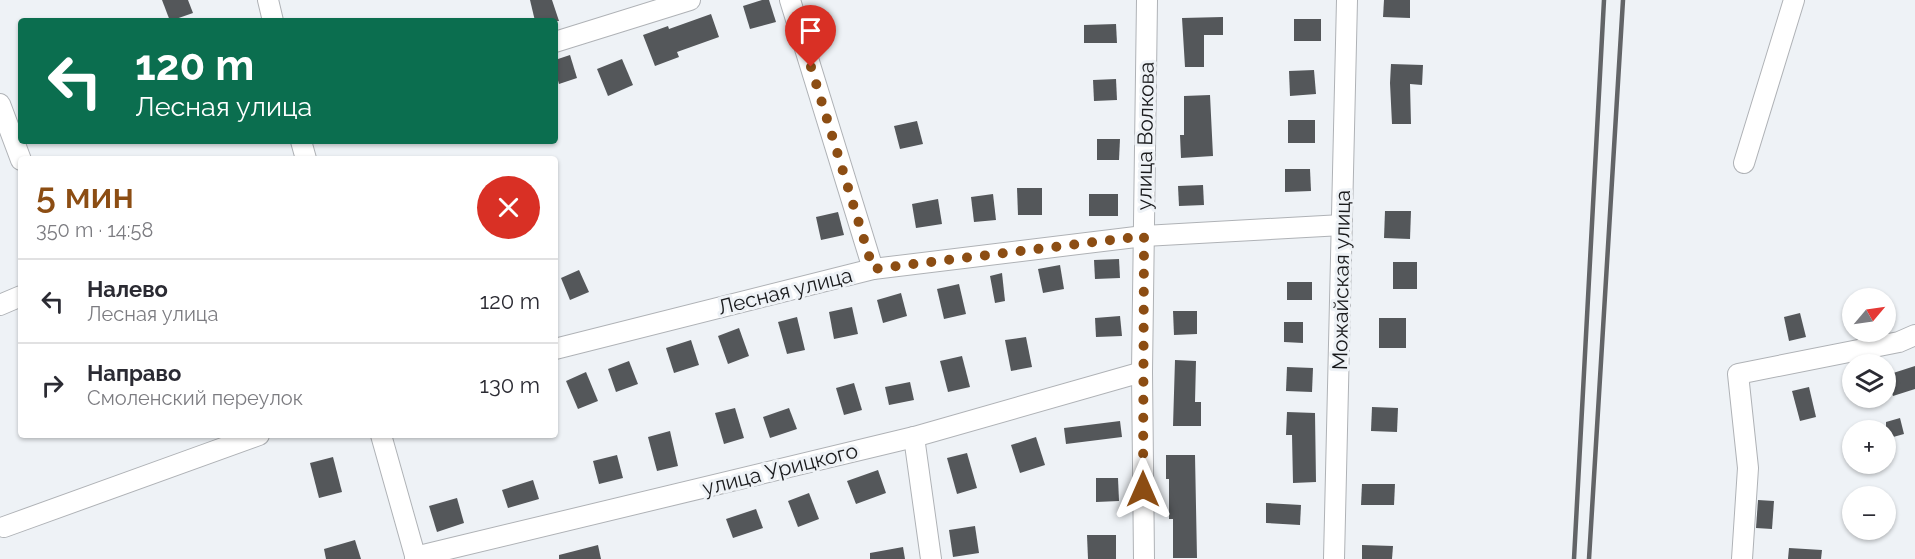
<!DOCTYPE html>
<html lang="ru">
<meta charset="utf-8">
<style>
:root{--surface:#fff;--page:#f2f2f3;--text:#2b2b33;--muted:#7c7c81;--line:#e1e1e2;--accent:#8c4d13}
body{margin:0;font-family:Raleway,sans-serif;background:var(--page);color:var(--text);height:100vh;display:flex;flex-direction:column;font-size:22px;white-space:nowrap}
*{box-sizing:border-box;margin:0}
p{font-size:20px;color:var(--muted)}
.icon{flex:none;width:33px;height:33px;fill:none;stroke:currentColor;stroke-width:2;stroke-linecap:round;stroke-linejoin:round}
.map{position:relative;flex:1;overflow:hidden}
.sheet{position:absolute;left:18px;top:156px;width:540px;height:282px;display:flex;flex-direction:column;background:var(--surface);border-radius:6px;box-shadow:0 2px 4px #0004}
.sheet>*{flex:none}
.banner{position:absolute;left:18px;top:18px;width:540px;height:126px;border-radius:6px;box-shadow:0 2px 4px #0004;background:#0b6e4f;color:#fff;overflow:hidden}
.needle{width:39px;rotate:61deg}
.controls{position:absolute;left:1842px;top:288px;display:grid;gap:12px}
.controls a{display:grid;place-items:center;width:54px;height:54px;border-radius:50%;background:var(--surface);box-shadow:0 2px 4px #0004;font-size:30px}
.pin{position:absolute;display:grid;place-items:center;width:51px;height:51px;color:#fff;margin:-62px -26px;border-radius:50% 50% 50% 0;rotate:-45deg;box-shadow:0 0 6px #0007}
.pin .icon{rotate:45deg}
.me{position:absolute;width:66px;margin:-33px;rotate:0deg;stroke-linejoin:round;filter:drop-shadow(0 0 4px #0008)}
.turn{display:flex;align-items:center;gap:21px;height:126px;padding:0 18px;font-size:27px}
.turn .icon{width:78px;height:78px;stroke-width:2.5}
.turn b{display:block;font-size:42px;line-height:51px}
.round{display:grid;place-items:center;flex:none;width:63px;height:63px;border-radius:32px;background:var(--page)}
.overview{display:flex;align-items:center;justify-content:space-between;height:102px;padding:0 18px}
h1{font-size:36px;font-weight:600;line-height:45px;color:var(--accent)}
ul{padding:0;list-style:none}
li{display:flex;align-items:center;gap:18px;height:84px;padding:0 18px;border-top:2px solid var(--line)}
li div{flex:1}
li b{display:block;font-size:22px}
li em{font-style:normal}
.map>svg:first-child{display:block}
.building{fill:#54575a}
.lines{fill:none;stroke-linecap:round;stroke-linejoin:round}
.minor-casing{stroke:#afb2b6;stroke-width:22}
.minor{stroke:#fff;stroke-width:20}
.rail{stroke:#626467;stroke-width:4.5}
.route{stroke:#8c4d13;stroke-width:10;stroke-dasharray:0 18}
.labels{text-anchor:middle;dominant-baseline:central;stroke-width:6;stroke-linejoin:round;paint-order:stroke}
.street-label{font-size:21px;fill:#191a1c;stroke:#eef2f6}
</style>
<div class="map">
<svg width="1915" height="559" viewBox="0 0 1915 559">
<rect width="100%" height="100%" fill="#eef2f6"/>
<g class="building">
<path d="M162 0H188L193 13 170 21Z"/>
<path d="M530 0H552L559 21H535Z"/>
<path d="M762 0H769L776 22 750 29 743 6Z"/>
<path d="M1384 0H1410V18L1383 17Z"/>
<path d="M711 14 719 37 677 52 679 57 655 66 643 35 668 26 669 29Z"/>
<path d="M1223 17V35H1204V67H1185L1182 18Z"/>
<rect x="1294" y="19" width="27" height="22"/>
<path d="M1116 24 1117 43H1084V25Z"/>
<path d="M570 55 577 78 559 84 555 70V60Z"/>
<path d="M622 59 633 85 608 96 597 69Z"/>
<path d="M1391 64 1423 65 1422 85 1410 84 1411 124H1392L1390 83Z"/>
<path d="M1314 70 1316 94 1290 96 1289 71Z"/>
<path d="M1116 79 1117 100 1094 101 1093 80Z"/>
<path d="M1210 95 1213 156 1181 158 1180 135H1184V96Z"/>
<rect x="1288" y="120" width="27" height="23"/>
<path d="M917 121 923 144 900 149 894 126Z"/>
<path d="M1097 139H1120L1119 160H1097Z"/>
<path d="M1285 169H1310L1311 191 1285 192Z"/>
<path d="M1203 185 1204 205 1179 206 1178 186Z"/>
<path d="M1017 188H1042V215H1018Z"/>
<path d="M993 194 996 220 974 222 971 197Z"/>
<rect x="1089" y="194" width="29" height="22"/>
<path d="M938 199 942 224 916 228 912 204Z"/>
<path d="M1385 211H1411L1410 239 1384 238Z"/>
<path d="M838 212 844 235 821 240 816 217Z"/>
<path d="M1119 259 1120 278 1095 279 1094 260Z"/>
<rect x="1393" y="262" width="24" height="27"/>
<path d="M1060 265 1064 289 1043 293 1038 269Z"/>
<path d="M579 270 589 292 570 300 561 278Z"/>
<path d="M1002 273 1005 301 995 303 990 276Z"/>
<rect x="1287" y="282" width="25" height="18"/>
<path d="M959 284 966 314 944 319 937 289Z"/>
<path d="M901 293 907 316 883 323 877 300Z"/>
<path d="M852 307 858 334 834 339 829 312Z"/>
<path d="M1173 311H1197V334L1174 335Z"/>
<path d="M1800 313 1806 337 1789 341 1784 317Z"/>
<path d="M1120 316 1122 336 1096 337 1095 318Z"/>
<path d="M797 317 805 350 787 354 778 322Z"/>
<rect x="1379" y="318" width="27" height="30"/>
<path d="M1284 322H1303V343L1284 342Z"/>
<path d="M739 328 749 356 728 364 718 336Z"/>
<path d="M1026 337 1032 367 1011 371 1005 340Z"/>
<path d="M691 340 699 365 674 373 666 348Z"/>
<path d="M962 356 970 387 948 392 940 361Z"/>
<path d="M1175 360 1196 361 1195 402H1201V426H1173Z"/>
<path d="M629 361 638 384 616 392 608 369Z"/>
<path d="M1915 366V389L1893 396 1887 375Z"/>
<path d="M1287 367 1313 368 1312 392 1286 391Z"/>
<path d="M586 372 598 401 578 409 566 381Z"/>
<path d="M910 382 914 400 889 405 885 387Z"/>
<path d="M854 383 862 410 844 415 836 388Z"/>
<path d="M1809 387 1816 417 1800 421 1792 391Z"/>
<path d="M1372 407 1398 408 1397 432 1371 431Z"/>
<path d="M735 408 744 438 724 444 715 413Z"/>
<path d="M789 408 797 429 770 438 763 417Z"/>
<path d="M1287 412 1315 413 1316 482 1293 483 1292 435H1286Z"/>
<path d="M1900 418 1904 434 1886 439V422Z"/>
<path d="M1120 421 1122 437 1066 444 1064 428Z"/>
<path d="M670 431 678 466 657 471 648 437Z"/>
<path d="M1036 437 1045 465 1020 473 1011 445Z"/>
<path d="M967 453 977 488 957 494 947 458Z"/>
<path d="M617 455 623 478 599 484 593 461Z"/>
<path d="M1166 455H1195L1197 558H1173V519H1169V479H1166Z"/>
<path d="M333 457 342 492 319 498 310 463Z"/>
<path d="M878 470 886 493 856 504 847 481Z"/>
<path d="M1096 478H1118L1119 501 1096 502Z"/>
<path d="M533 480 539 499 508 508 502 490Z"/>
<path d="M1362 484H1395L1394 505H1361Z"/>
<path d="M809 493 819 519 798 527 788 501Z"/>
<path d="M457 498 464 523 437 532 429 506Z"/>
<path d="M1758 500 1774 501 1772 529 1756 528Z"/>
<path d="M1266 503 1301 505 1300 525 1266 523Z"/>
<path d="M756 509 763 528 733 538 726 519Z"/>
<path d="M975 526 979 553 953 557 949 530Z"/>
<path d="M1087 535H1116V559H1088Z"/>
<path d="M355 540 361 559H326L324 549Z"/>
<path d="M598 545 601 559H559V555Z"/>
<path d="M1362 545 1393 546 1392 559H1362Z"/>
<path d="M903 547 905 559H870V553Z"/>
<path d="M1789 548 1822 550 1821 559H1788Z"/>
</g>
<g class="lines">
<defs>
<g id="minor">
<path d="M268 0 273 21"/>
<path d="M790 0 873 269"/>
<path d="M555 42 690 0"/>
<path d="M0 104 21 160"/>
<path d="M301 141 306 159"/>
<path d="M1744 163 1794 0"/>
<path d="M0 305 21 296"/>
<path d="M555 349 873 269 1144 236 1342 225"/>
<path d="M381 435 416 559"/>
<path d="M914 437 931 559"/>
<path d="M4 527 259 435"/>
<path d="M415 557 914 437 1142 372"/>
<path d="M1144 559 1142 372 1147 0"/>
<path d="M1334 559 1347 0"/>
<path d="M1742 559 1748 468 1738 374 1899 342 1915 335"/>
</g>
</defs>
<use href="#minor" class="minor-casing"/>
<use href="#minor" class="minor"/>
<g class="rail">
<path d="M1574 559 1604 0"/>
<path d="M1589 559 1623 0"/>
</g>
</g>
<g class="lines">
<path class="route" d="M811 67 873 269 1144 236 1143 489"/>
</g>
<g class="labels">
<g class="street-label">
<text transform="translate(1145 136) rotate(-89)">улица Волкова</text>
<text transform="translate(1341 280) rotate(-89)">Можайская улица</text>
<text transform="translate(785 291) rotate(-14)">Лесная улица</text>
<text transform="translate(780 469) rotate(-14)">улица Урицкого</text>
</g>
</g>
</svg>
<div class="controls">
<a><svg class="needle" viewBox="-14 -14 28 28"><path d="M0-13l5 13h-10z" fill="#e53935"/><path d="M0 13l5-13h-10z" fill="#7c7c81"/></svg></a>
<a><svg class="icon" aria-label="layers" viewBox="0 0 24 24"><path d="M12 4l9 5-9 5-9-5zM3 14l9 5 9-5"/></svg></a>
<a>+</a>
<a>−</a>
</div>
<div class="pin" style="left:811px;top:67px;background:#d93025"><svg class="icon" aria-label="arrive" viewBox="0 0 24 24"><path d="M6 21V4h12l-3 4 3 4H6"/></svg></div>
<svg class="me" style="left:1143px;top:489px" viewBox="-20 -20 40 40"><path d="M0-17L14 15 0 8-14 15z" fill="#8c4d13" stroke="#fff" stroke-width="4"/></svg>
<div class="banner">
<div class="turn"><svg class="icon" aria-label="left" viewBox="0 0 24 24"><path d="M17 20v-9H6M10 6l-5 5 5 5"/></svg><div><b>120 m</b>Лесная улица</div></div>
</div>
<section class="sheet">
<div class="overview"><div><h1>5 мин</h1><p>350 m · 14:58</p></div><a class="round" style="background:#d93025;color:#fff"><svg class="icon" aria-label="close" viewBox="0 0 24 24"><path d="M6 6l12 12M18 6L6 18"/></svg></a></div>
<ul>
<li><svg class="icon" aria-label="left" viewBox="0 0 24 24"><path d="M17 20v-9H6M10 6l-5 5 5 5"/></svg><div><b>Налево</b><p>Лесная улица</p></div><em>120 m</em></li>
<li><svg class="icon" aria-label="right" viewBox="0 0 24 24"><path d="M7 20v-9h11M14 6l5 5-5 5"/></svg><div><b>Направо</b><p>Смоленский переулок</p></div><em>130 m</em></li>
</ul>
</section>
</div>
